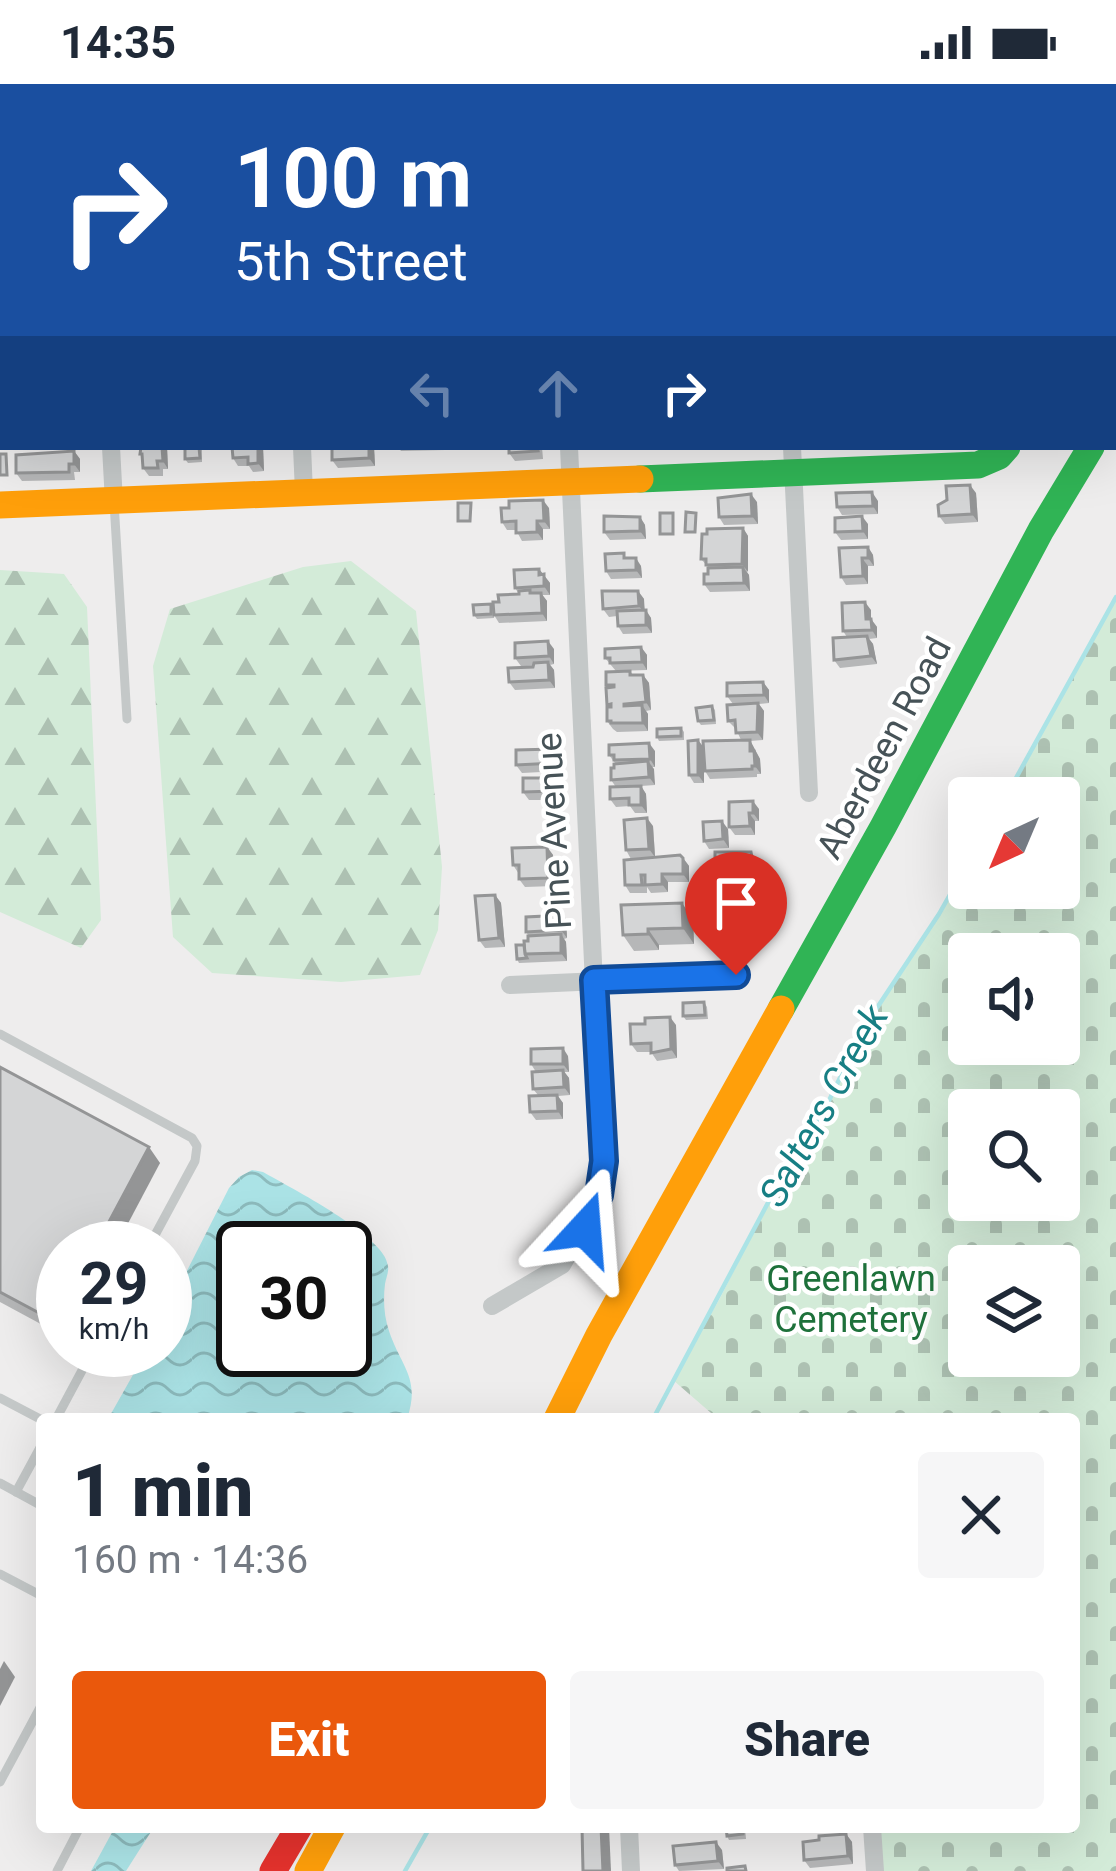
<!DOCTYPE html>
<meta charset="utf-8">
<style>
:root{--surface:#fff;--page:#f6f6f7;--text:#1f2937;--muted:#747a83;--accent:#ea580c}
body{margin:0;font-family:Roboto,sans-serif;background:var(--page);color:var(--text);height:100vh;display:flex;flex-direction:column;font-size:45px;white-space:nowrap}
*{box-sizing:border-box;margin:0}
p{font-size:39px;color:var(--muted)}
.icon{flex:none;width:66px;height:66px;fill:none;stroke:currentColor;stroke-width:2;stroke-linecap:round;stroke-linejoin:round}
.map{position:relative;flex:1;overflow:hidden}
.panel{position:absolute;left:36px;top:1329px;width:1044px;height:420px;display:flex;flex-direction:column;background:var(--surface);border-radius:12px;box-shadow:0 12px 48px #0002}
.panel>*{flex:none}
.guide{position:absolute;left:0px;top:0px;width:1116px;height:366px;box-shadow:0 12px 48px #0002;background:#1a4fa0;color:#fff;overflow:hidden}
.needle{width:78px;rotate:224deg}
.buttons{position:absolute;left:948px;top:693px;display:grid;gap:24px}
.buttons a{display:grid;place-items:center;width:132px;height:132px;border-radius:12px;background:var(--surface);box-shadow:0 12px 48px #0002;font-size:60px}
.speed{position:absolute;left:36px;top:1137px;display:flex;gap:24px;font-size:60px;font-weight:700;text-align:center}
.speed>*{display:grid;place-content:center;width:156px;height:156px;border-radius:50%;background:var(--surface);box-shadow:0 12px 48px #0002;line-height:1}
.speed small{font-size:30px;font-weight:400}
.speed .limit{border:6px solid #111;border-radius:18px;background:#fff;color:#111}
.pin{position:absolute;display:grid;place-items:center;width:102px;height:102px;color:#fff;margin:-123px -51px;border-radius:50% 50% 50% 0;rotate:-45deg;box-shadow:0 0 12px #0007}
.pin .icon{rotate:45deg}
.me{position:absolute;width:132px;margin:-66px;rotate:19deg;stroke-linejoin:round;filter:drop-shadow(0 0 9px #0008)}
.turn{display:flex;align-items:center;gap:42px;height:252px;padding:0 36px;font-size:54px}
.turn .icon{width:156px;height:156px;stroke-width:2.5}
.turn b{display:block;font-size:84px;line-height:102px}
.lanes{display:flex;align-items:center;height:114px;padding:0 36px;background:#0003;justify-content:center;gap:60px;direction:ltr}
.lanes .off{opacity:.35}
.round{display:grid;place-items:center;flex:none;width:126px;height:126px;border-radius:12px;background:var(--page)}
.summary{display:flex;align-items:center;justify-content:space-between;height:204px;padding:0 36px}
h1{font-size:72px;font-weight:800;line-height:90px}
.primary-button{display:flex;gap:24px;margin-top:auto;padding:24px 36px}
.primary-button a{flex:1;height:138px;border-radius:12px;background:var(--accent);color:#fff;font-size:48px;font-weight:800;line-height:138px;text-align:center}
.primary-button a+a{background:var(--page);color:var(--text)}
.status{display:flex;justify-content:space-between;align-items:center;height:84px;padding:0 60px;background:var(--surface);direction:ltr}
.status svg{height:33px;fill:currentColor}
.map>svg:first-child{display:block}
.forest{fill:url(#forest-firs)}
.cemetery{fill:url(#cemetery-stones);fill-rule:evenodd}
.water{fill:url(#water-waves);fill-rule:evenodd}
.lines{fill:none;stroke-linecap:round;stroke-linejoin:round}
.stream{stroke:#abe3e6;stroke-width:4.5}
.lane{stroke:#c4c8c8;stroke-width:9}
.street{stroke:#c4c8c8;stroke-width:18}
.fast{stroke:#30b455;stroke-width:27}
.slow{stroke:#ff9f0a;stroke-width:27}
.jam{stroke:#e5322d;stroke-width:27}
.wall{fill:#b6b7b8}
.shaded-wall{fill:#949596}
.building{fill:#d4d5d6;stroke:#949596;stroke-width:3}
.route-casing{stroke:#114b97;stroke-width:30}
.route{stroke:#1a73e8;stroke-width:21}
.labels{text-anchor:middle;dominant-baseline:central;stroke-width:9;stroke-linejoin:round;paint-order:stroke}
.street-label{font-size:36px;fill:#465257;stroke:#fff}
.park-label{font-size:36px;fill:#1e713b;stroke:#fff}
.water-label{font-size:39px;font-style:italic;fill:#177f84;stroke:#fff}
</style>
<div class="status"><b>14:35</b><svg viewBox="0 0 49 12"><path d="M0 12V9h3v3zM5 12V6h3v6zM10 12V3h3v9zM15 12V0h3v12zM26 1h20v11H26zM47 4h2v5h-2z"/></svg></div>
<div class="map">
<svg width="1116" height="1787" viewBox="0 0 1116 1787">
<defs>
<pattern id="forest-firs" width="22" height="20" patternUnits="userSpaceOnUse" patternTransform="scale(3)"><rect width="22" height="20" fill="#d3ebd8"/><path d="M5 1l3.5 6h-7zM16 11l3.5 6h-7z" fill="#adc1b2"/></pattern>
<pattern id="cemetery-stones" width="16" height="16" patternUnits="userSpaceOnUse" patternTransform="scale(3)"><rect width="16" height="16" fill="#d3ebd8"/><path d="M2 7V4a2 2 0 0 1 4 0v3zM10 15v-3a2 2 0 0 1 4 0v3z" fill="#adc1b2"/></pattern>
<pattern id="water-waves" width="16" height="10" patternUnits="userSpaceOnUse" patternTransform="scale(3)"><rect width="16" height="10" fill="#abe3e6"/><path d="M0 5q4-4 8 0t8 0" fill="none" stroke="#8dbbbd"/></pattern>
</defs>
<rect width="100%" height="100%" fill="#eeeded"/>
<g class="forest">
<path d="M351 477 416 527 442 783 438 846 420 891 341 898 212 889 173 853 153 582 170 525 303 483Z"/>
<path d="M0 486 64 490 87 523 101 836 81 864 0 828Z"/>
</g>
<path class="cemetery" d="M1116 513V1787H882L879 1743H1074V1335H718L673 1296 719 1216 787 1083 823 1029 865 942 939 830 969 777V804H1059V714H1005ZM969 870H1059V960H969ZM969 1026H1059V1116H969ZM969 1182H1059V1272H969Z"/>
<g class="water">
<path d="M252 1086 263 1088C289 1103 386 1152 388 1182 389 1188 386 1194 385 1200 383 1216 384 1232 389 1247 401 1283 421 1294 407 1335H108L147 1266H165V1230L229 1104 239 1093ZM243 1164H345V1266H243Z"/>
<path d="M115 1743H154L126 1787H91Z"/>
</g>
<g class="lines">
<g class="stream">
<path d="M1005 714 1116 513"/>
<path d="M653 1335 787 1083 823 1029 865 942 939 830 969 777"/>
<path d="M405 1787 430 1743"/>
</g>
<g class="lane">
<path d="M114 418 127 635"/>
<path d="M0 950 192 1054 197 1062 195 1077 148 1164"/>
<path d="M0 1314 42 1336"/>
<path d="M56 1335 93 1266"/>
<path d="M0 1399 42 1422"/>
<path d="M16 1408 42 1360"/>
<path d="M0 1490 42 1512"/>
<path d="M0 1698 42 1620"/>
<path d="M57 1787 80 1743"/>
</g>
<g class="street">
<path d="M94 0V3"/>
<path d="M285 0 286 3"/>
<path d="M554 0V3"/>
<path d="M777 0 778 3"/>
<path d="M1001 0V3"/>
<path d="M111 363 114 418"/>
<path d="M302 363 304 408"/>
<path d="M792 363 809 709"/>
<path d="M510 901 736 891"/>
<path d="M492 1222 562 1181 594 1126 603 1093 569 363"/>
<path d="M629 1743 631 1787"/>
<path d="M872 1743 875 1787"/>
</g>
<g class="fast">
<path d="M1113 326 1116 321"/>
<path d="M640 395 978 381 999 372 1007 363"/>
<path d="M781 925 883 743 1041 446 1091 363"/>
</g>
<g class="slow">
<path d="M0 421 640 395"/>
<path d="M557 1335 599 1251 781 925"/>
<path d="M308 1787 332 1743"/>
</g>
<path class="jam" d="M273 1787 299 1743"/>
</g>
<g class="wall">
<path d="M120 0H150V3H122Z"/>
<path d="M925 0H958V3H927Z"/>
<path d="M141 363H167L168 385H163V392H149L143 384V374L140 370Z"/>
<path d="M185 363H202V378L188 379 185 375Z"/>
<path d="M232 363H263L264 387 253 388 249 382H238L233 374Z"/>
<path d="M332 363H374L375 382 338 384 332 376Z"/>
<path d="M398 363H445V366L401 367Z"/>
<path d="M542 363 543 375 515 377 509 369Z"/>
<path d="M74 367 80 375V388H74L75 396 22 397 16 389Z"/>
<path d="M976 409 978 438 945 440 939 432Z"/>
<path d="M878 417V430L842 431 837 423Z"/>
<path d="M757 418 758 440 724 441 719 433Z"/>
<path d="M549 424 550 445H543V456L522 457 516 446H507L502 438Z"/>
<path d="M640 433 645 441 646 455 610 456 604 448Z"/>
<path d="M868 440V455L841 456 835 448Z"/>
<path d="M743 444 748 452 747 488 749 491 750 507 710 508 704 500 709 484 701 475Z"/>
<path d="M868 463 873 471 874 482H868V500L846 501 841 493Z"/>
<path d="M627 474 641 482 642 494 611 495 606 487Z"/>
<path d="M539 485 550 499V511H542L547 517V537L499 539 494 531V534L477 535 474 531 491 520 493 524 499 518 519 510 515 504Z"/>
<path d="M638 507 644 515V526L651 534 652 549 623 550 618 542 617 532 609 533 603 525Z"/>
<path d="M871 526V535L877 543V554L869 555 873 560 877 580 840 584 834 576 847 553 843 547Z"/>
<path d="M641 563 647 571V586L616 587 605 574Z"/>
<path d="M554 565V580L550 581 554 586 555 604 515 606 509 598 533 583 521 582 515 574Z"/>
<path d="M630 587 633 591H643L649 599 651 626 646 627 648 630V647L617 648 613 645 607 637 609 623 607 621 608 603 606 601Z"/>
<path d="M763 598 769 606V619L759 620 764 627 763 656 750 657 760 675 761 690H757V693L710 695 705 687 704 669V699H694L689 691 698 656 704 664 741 656 736 645 728 637 733 620 727 612Z"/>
<path d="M712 622 715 626 716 640 701 641 698 637Z"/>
<path d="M681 644 684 648V656L659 657 657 653Z"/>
<path d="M554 665 560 673 561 687 522 689 516 681Z"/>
<path d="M655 667V683H652L655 701 641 702 646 710 647 729H635L630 722 616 723 610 715 616 703 611 696 615 679 609 671Z"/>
<path d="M554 698 562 706V716H529L523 708Z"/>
<path d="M729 718 759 725V737H755V751H735L729 743Z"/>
<path d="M653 742 655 773 631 775 626 766Z"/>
<path d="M728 745 729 764 709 765 704 757Z"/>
<path d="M547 763 553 771 554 802 525 803 519 795V790L513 781Z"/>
<path d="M751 768 756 776 761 799H736L742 807 741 833H736L735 865 711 864 705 856 706 839 700 831 707 812 720 798 715 791Z"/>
<path d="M683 774 689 782V798H668V808L651 809 647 803V809H630L625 801 624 776Z"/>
<path d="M495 811 501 819 505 863 485 864 479 856Z"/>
<path d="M560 827 566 835 567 854 564 855 566 858 567 877 519 879 517 875 528 857 529 852 526 848 545 832Z"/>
<path d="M693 835 694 860 659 861V866L634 867 623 851Z"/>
<path d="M704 918 707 923 708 935 686 936 683 932Z"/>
<path d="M645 940 676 941 677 974 657 977 651 968H637L631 960Z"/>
<path d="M568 972 569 988H564L569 994 570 1011 558 1012 563 1019V1035L536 1036 530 1028 538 1011 533 1005 536 988 531 980Z"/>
<path d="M0 983 160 1079 63 1164V1252L0 1218Z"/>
<path d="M745 1743 746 1755 729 1756 727 1752Z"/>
<path d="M846 1750 852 1758 853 1780 810 1784 804 1776Z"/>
<path d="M722 1766 724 1785 679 1787 675 1781Z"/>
</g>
<g class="shaded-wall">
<path d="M162 363H167L168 385 163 377Z"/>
<path d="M258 363H263L264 387 258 379Z"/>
<path d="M369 363H374L375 382 369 374Z"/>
<path d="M74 367 80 375V388L74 380Z"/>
<path d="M970 401 976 409 978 438 972 430Z"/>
<path d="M872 408 878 417V430L873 422Z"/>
<path d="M751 410 757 418 758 440 752 432Z"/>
<path d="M543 416 549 424 550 445 544 437Z"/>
<path d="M862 432 868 440V455L863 447Z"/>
<path d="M640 433 645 441 646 455 640 447Z"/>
<path d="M537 437 543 445V456L537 448Z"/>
<path d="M743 444 748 452V488L742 480Z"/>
<path d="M868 463 873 471 874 482 868 474Z"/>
<path d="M636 474 641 482 642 494 636 486Z"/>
<path d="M862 474 868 482V500L863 492Z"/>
<path d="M743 483 749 491 750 507 744 499Z"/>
<path d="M539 485 550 499V511L544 502Z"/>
<path d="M638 507 644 515 645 530 639 522Z"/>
<path d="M541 509 547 517V537L542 529Z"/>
<path d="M865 518 871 526V543L866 535Z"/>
<path d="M646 526 651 534 652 549 646 541Z"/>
<path d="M871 535 877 543V554L872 546Z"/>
<path d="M867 552 873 560 877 580 871 572Z"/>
<path d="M548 557 554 565V580L549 572Z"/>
<path d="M641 563 647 571V586L642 578Z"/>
<path d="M548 578 554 586 555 604 549 596Z"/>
<path d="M643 591 649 599 651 626 646 618Z"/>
<path d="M763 598 769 606V619L764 611Z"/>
<path d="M758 619 764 627 763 656 757 648Z"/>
<path d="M642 621 648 630V647L643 639Z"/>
<path d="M698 656 704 664V699L698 691Z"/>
<path d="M750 656 760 675 761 690 755 682 750 667Z"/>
<path d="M649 659 655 667V683L650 675Z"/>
<path d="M554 665 560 673 561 687 555 679Z"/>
<path d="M648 677 654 685 655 701 649 693Z"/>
<path d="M551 694 562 706V716L551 698Z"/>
<path d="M641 702 646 710 647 729 641 721Z"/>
<path d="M753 717 759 725V737L753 729Z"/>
<path d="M749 729 755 737V751L750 742Z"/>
<path d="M647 734 653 742 655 773 649 765Z"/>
<path d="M722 737 728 745 729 764 723 755Z"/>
<path d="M547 763 553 771 554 802 548 794Z"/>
<path d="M751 768 756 776 761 799 755 791Z"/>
<path d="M683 774 689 782V798L683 790Z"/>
<path d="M662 790 668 798V808L662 800Z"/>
<path d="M736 799 742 807 741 833 735 825Z"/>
<path d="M495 811 501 819 505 863 499 854Z"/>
<path d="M682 819 693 835 694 860 683 844Z"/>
<path d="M731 825 736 833 735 865 730 856Z"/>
<path d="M560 827 566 835 567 854 561 846Z"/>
<path d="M648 845 659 861V866L648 850Z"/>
<path d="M561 850 566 858 567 877 561 869Z"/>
<path d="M670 933 676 941 677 974 671 965Z"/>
<path d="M563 964 568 972 569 988 563 980Z"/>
<path d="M563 986 569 994 570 1011 564 1003Z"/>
<path d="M557 1011 563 1019V1035L558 1027Z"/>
<path d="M149 1063 160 1079 115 1164H95Z"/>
<path d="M63 1224V1249L56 1238Z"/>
<path d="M4 1577 15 1593 0 1622V1585Z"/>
<path d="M601 1743H609L611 1787H603Z"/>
<path d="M846 1750 852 1758 853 1780 848 1772Z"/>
<path d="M716 1758 722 1766 724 1785 718 1777Z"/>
</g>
<g class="building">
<path d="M241 0H260V2L241 3Z"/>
<rect x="600" y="0" width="36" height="3"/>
<rect x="708" y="0" width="30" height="3"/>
<path d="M141 363H162L163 377H157L158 384H143L142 370H140Z"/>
<path d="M185 363H199L200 374 185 375Z"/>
<path d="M232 363H258V379L248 380V373L233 374Z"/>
<path d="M332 363H369V374L332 376Z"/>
<path d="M509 363H537L538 367 509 369Z"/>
<path d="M74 367V380H69V388L16 389V371Z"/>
<path d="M0 370H6L7 391H0Z"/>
<path d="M970 401 972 430 939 432 938 421 947 416 946 402Z"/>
<path d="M872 408 873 422 837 423 836 409Z"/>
<path d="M751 410 752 432 719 433 718 414Z"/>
<path d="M543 416 544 437H537V448L516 449V437L502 438 501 424H509V417Z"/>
<path d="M458 419H471L470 437H458Z"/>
<path d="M686 428 696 429 695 448H685Z"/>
<rect x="660" y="429" width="13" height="21"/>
<path d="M604 432 640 433V447L604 448Z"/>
<path d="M862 432 863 447 835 448V434Z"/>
<path d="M743 444 742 480 706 481V475H701L702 450H707V445Z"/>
<path d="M868 463V474H862L863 492 841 493 839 464Z"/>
<path d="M624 469V474H636V486L606 487 605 470Z"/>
<path d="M743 483 744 499 704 500V490H708V484Z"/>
<path d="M539 485V491L544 490V502L515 504 514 486Z"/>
<path d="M530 506V509H541L542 529 494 531 493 518H499L498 511 519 510V507Z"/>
<path d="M602 507H638L639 522 603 525Z"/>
<path d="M865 518 866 535H871L872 546 843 547 842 519Z"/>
<path d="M491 520V530L474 531 473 521Z"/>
<path d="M646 526V541L618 542 617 527Z"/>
<path d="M867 552 871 572 834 576 833 554Z"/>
<path d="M548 557 549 572 515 574V559Z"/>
<path d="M641 563 642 578 610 579V574H605V565Z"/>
<path d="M548 578 549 596 509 598 508 584 533 583 534 579Z"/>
<path d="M630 587V591H643L646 618 624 620V622L642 621 643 639H611V637H607V623H611V620L607 621 606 604 614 603V601H606V588Z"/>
<path d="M763 598 764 611 727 612V599Z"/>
<path d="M758 619 757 648 736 649 735 636 728 637 727 621Z"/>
<path d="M712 622 714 636 698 637 696 624Z"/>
<path d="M681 644V652L657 653V645Z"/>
<path d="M698 656V691H689L688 657Z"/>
<path d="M750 656V667H754L755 682H752V685L705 687 703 657Z"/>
<path d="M649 659 650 675 614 676V671H609V661Z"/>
<path d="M554 665 555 679 516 681V666Z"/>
<path d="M648 677 649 693 611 696V684H614V680Z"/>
<path d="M523 694H551V698H556V707L523 708Z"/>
<path d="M641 702V721H629V714L610 715V703Z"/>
<path d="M753 717V729H749L750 742 729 743V718Z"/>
<path d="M647 734 649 765 626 766 624 736Z"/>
<path d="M722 737 723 755 704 757 703 738Z"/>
<path d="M547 763 548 794 519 795V781H513L512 764Z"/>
<path d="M715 768H751L755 791H715Z"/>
<path d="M680 771 683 774V790H662V800L645 801V791H641L642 801H625L624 776Z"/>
<path d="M707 798 736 799 735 825H731L730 856H705L706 832 700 831V812H707Z"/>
<path d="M495 811 499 854 479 856 475 812Z"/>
<path d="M682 819 683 844 648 845V850L623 851 621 821Z"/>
<path d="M560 827 561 846 526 848V833L545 832V828Z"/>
<path d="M561 850V869L525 870 524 857H528V852Z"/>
<path d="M516 861H524L525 870 527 874 517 875Z"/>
<path d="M704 918 705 931 683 932V919Z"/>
<path d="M670 933 671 965 651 969V959L631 960 630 940H645V934Z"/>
<path d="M563 964V980H531V965Z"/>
<path d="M0 983 149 1063 95 1164H63V1224L56 1238 0 1208Z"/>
<path d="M563 986 564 1003 533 1005 532 988Z"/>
<path d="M557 1011 558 1027 530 1028 529 1012Z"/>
<path d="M582 1743H601L603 1787H583Z"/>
<path d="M726 1743H743V1750L727 1752Z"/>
<path d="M846 1750 848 1772 804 1776 803 1758 819 1756V1752Z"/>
<path d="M716 1758 718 1777 675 1781 673 1762Z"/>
<path d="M745 1782 746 1787H727V1784Z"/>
</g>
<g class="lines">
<defs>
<path id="route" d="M585 1145 599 1111 604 1077 594 896 736 891"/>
</defs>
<use href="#route" class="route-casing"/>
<use href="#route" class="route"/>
</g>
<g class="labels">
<g class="street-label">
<text transform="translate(884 664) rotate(-62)">Aberdeen Road</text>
<text transform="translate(554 747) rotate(-93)">Pine Avenue</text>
</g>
<g class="park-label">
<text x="851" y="1195">Greenlawn<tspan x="851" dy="41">Cemetery</tspan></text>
</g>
<g class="water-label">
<text transform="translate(824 1022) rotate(-61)">Salters Creek</text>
</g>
</g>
</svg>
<div class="buttons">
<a><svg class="needle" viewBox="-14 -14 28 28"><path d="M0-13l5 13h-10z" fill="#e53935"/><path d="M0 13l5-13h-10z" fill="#747a83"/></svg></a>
<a><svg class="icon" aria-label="sound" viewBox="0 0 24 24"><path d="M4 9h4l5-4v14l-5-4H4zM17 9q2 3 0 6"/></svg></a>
<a><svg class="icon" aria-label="search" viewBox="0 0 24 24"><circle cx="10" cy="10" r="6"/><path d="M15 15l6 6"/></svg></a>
<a><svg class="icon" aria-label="layers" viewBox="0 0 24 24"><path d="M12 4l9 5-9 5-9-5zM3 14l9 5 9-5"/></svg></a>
</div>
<div class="speed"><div>29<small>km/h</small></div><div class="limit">30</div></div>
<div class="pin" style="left:736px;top:891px;background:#d93025"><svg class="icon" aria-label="arrive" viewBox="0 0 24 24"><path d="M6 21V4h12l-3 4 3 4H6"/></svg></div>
<svg class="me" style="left:585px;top:1145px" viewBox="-20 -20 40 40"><path d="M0-17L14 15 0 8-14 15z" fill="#1a73e8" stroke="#fff" stroke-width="4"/></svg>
<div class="guide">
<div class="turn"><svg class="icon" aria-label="right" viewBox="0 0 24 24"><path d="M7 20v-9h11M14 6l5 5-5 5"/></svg><div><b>100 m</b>5th Street</div></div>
<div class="lanes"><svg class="icon off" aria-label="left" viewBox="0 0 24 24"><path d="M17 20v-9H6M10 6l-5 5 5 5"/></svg><svg class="icon off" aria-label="ahead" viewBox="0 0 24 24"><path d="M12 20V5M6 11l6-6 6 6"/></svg><svg class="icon" aria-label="right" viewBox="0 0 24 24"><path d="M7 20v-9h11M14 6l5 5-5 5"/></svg></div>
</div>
<section class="panel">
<div class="summary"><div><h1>1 min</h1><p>160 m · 14:36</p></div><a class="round"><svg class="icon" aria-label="close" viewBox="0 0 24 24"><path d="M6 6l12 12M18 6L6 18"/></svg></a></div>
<div class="primary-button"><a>Exit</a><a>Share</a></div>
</section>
</div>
